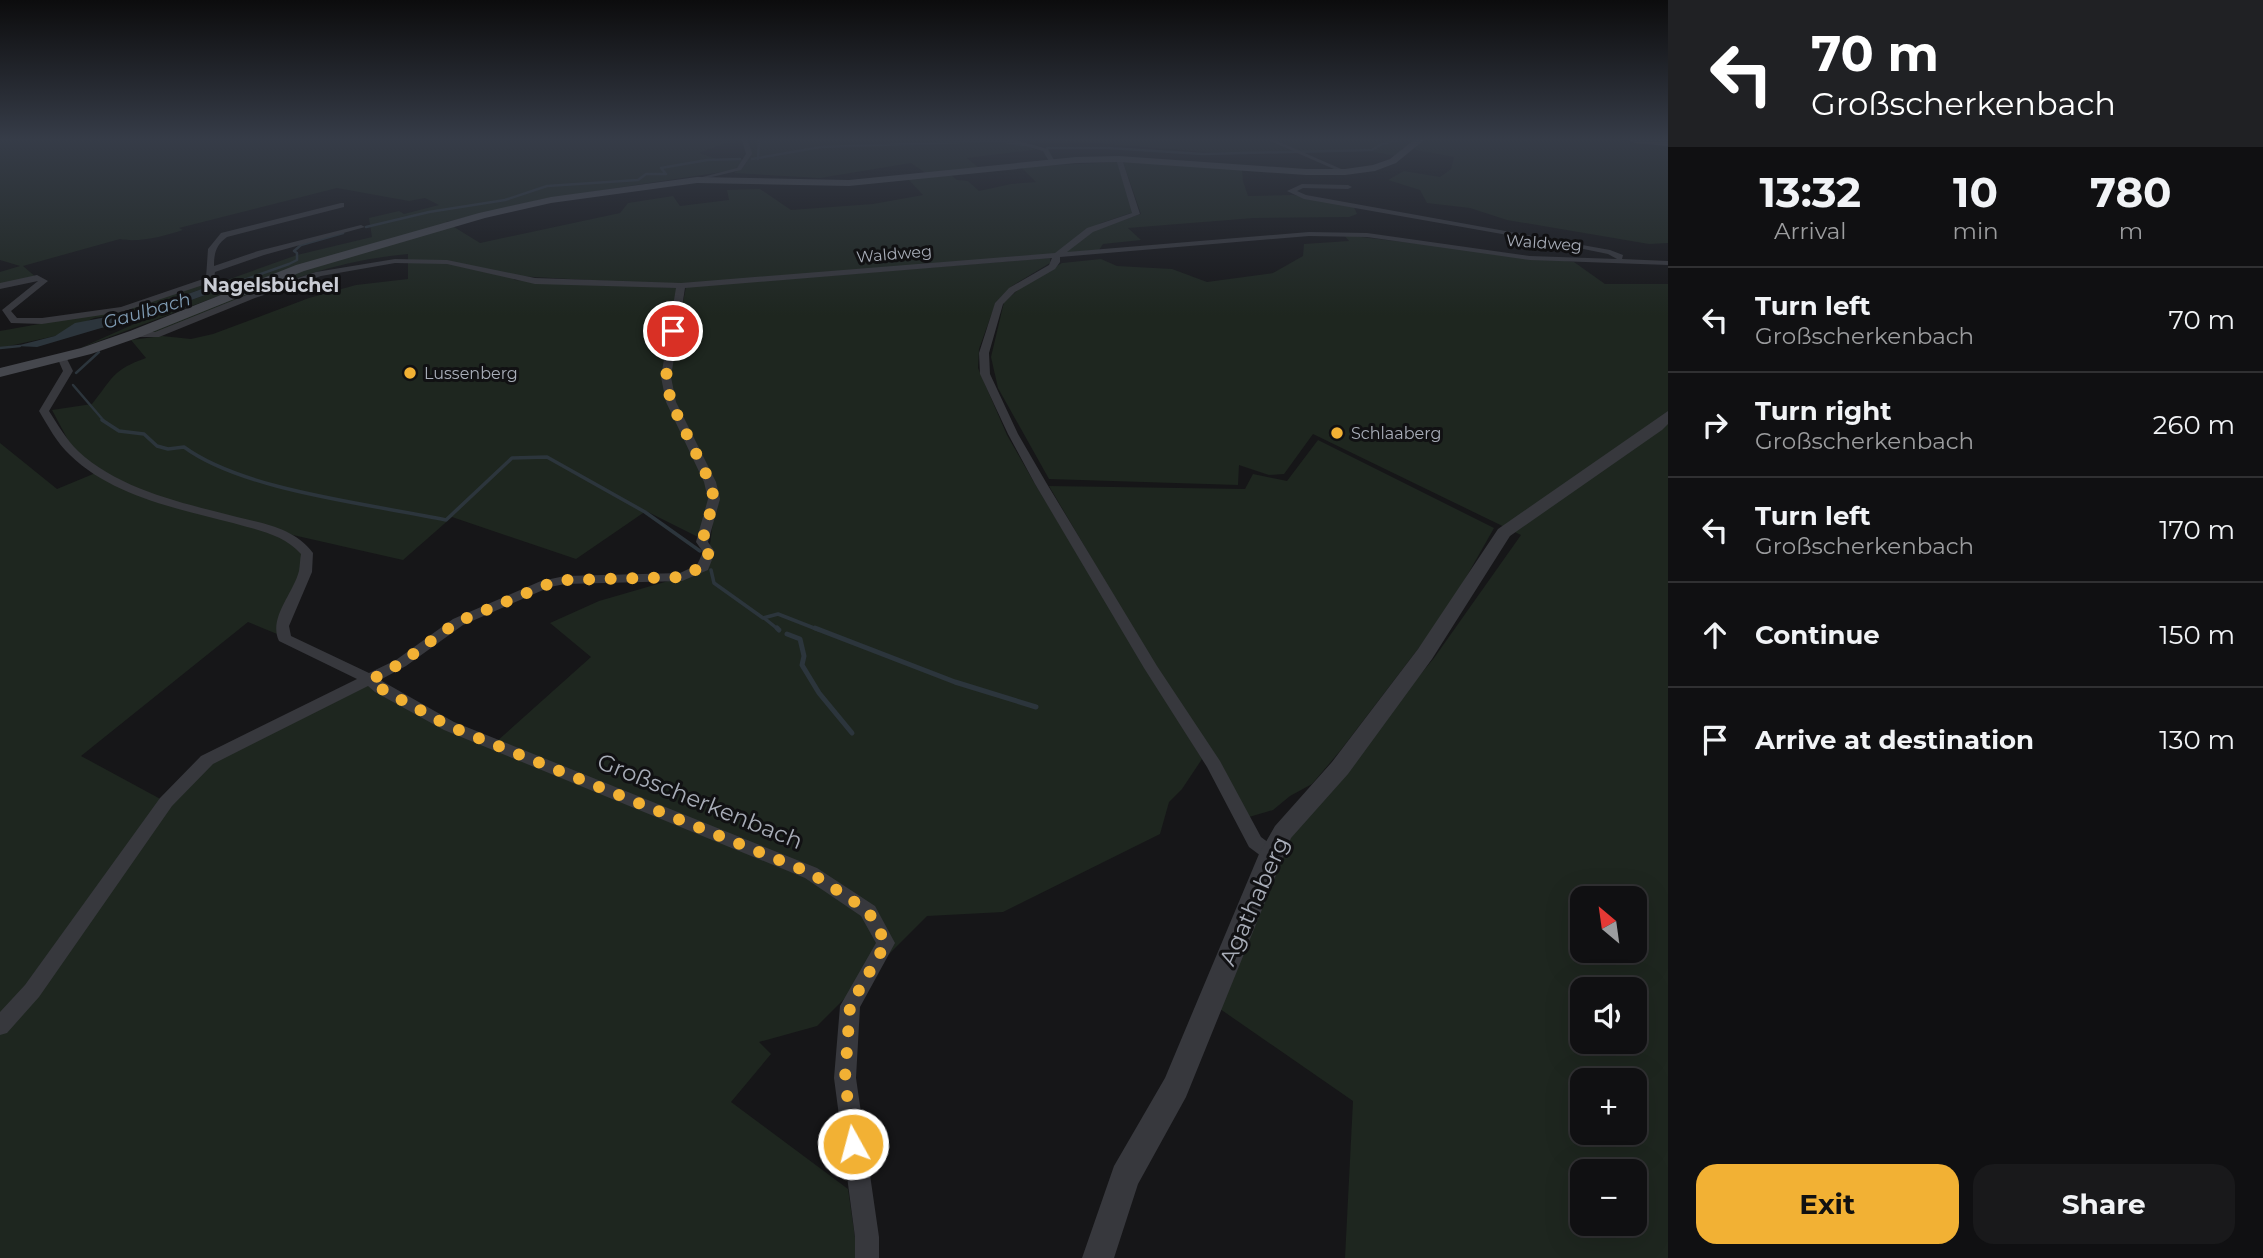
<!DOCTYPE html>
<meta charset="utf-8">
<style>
:root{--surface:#101012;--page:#19191b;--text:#f1f3f6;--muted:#9c9d9f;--line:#303032;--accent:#f2b134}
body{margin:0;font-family:Montserrat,sans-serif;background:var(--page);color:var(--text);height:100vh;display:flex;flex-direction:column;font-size:26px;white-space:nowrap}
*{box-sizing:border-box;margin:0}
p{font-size:23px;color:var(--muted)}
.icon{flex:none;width:38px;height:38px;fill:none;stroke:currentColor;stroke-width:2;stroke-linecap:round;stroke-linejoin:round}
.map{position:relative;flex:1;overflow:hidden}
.panel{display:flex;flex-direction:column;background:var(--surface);width:595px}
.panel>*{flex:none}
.guide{background:#202124;color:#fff;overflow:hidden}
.needle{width:46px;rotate:331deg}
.buttons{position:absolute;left:1570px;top:886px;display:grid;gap:14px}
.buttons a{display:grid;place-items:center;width:77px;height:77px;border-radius:14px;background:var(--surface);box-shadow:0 7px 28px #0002,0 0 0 2px var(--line);font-size:35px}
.pin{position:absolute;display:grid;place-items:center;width:60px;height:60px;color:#fff;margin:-30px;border:4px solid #fff;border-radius:50%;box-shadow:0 2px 7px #0007}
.me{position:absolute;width:77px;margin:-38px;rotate:353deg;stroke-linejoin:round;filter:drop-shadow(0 0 5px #0008)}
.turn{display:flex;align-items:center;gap:24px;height:147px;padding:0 28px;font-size:32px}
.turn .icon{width:91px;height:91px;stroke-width:2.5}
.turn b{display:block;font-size:49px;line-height:60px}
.eta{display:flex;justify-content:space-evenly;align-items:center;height:119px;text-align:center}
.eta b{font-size:42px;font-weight:700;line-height:49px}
.action{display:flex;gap:14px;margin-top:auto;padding:14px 28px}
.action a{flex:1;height:80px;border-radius:21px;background:var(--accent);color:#111;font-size:28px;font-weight:700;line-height:80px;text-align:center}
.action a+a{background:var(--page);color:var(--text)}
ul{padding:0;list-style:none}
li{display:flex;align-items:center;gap:21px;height:105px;padding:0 28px;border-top:2px solid var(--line)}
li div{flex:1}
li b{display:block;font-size:26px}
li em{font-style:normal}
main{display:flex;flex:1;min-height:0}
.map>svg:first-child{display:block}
.green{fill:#1e261f;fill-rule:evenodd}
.water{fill:#2c353c}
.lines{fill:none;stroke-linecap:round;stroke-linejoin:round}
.stream-far2{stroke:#2c353c;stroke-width:2.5}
.stream-far1{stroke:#2c353c;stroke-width:3.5}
.stream{stroke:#2c353c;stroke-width:5}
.minor{fill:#37383d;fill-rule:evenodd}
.tertiary{fill:#37383d;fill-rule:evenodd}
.secondary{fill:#45474d;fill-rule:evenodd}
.route{stroke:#f2b134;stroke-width:12;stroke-dasharray:0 21.6}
.poi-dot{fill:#f2b134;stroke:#111113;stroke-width:2.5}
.labels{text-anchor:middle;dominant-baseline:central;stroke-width:6;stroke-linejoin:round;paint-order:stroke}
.far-street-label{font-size:16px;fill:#a8adb8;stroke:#111113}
.far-poi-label{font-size:16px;fill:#a8adb8;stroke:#111113;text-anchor:start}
.far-water-label{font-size:18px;font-style:italic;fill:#7f9bb3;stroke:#111113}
.far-quarter-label{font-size:19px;font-weight:bold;fill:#c9ccd4;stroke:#111113}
.near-street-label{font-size:23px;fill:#a8adb8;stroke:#111113}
</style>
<main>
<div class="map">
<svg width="1668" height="1258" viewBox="0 0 1668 1258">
<rect width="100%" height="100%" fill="#161618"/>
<g class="green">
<path d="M0 140 743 142 726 143 699 153 720 160 744 159 735 170 543 199 446 222 480 243 620 213 628 203 673 196 680 206 729 200 727 190 760 189 791 210 873 204 923 195 908 179 951 175 957 180 968 181 979 191 1011 184 1036 182 1021 167 1117 162 1134 212 1101 223 1054 254 679 285 516 276 514 280 678 288 663 378 707 483 711 499 702 539 646 511 576 559 452 517 403 560 284 533 307 553 282 636 248 622 81 756 166 802 207 760 371 680 495 743 591 657 550 623 599 601 682 577 703 567 709 552 716 498 674 402 668 376 686 287 1050 258V263L1012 286 996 302 979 349 978 368 1007 435 1035 484 1202 759 1182 789 1169 802 1160 834 1003 912 927 916 817 1026 759 1042 771 1054 731 1102 848 1189 858 1258H0V443L57 489 98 472 76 455 52 410 92 404C113 378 112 370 146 358L131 340 162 336 191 339 213 334 309 298 356 285 408 279V254C321 261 240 299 160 332L146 334 252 291 245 286 227 280 297 255 372 237 369 218 399 211 404 214 439 205 425 198 409 201 337 188 179 228 183 230C165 236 138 243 120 239L23 266 37 278 0 286V272L20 266 0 260Z"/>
<path d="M792 140H1006L1041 149 967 158 979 168 927 174 911 163 820 178 734 173 744 166 751 156 749 141Z"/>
<path d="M1057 140H1266L1295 152H1206Z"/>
<path d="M1274 140H1618L1668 145V243L1649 244 1507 220 1470 208 1427 203 1420 190 1388 180 1404 171 1440 177 1451 169 1454 157 1405 148 1396 156 1358 149 1301 152Z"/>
<path d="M1123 162 1242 170 1243 181 1248 196 1293 195 1353 205 1357 214 1349 217 1254 218 1128 228 1141 240 1103 244 1099 250 1062 253 1091 230 1141 214Z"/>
<path d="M1344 235 1574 262 1605 284H1668V1258H1345L1353 1101 1210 1002 1271 854 1434 658 1521 535 1313 434 1284 474 1269 475 1239 465 1238 485 1049 479 998 388 991 357 1004 302 1024 285 1062 263 1101 259 1117 266 1172 269 1207 282 1273 273 1303 256 1304 244 1349 241ZM1582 898H1634V950H1582ZM1582 989H1634V1041H1582ZM1582 1080H1634V1132H1582ZM1582 1171H1634V1223H1582Z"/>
<path d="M203 283H218L230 289 229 292 78 349 141 321 90 330 172 307 219 290H199L143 310 94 318 55 336 0 348V331L123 309Z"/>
<path d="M1318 440 1494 528 1447 611 1340 751 1312 784 1290 796 1273 810 1249 817 1156 668 1049 486 1245 489 1253 474 1287 481Z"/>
</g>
<path class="water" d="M213 285 220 286 219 290 172 307 37 347 16 346 55 336 75 323 143 310Z"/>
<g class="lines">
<g class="stream-far2">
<path d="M1047 148H1108L1203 154 1372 150 1382 144 1399 140"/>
<path d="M752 159 821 147 999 141 1023 145"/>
<path d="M758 159 759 140"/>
<path d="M366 227 429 212 505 200 547 186 638 180 646 174H666L661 168 707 160 740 159"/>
<path d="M213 291 289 264 297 260V253L294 251 301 245 343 233"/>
<path d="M0 348 20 346"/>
<path d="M76 373 99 352"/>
<path d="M73 385 104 421"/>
</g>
<g class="stream-far1">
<path d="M102 420 119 431 144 434 157 446 168 449 184 447C244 491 371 504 446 520L512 458 547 457 645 512 700 551"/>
<path d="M711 570 714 583 763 618 778 614 819 630"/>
<path d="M764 618 779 630"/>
</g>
<g class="stream">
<path d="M777 628 779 630"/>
<path d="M815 628 955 682 1036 707"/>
<path d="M787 634 800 639 804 656 802 665 819 693 852 733"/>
</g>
<g class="minor">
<path d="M742 140H748L752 154 741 170 695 181V179L737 168 746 154Z"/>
<path d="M961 140H970L967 142Z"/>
<path d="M1005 140H1015L1048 149 1055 162 1050 163 1043 151Z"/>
<path d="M1268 140H1275L1348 172 1343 173Z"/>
<path d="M1119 157 1122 159 1140 214 1093 232 1067 252 1309 232 1367 233 1530 256 1617 259 1608 254 1564 245 1304 199 1287 191 1302 184 1348 185 1352 187 1348 189 1303 188 1297 191 1306 195 1610 250 1623 255 1622 259 1668 261V265L1530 260 1367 237 1309 236 1060 257V262L1055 269 1015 292 1003 304 989 353 990 374 1018 434 1047 484 1157 666 1220 761 1261 837 1277 849 1280 854 1277 859 1271 861 1265 859 1249 847 1207 767 1144 668 1035 484 1008 434 980 374 979 353 995 303 1009 288 1049 265 1052 258 685 288 671 377 676 402 716 482 720 499 708 542 715 552 708 570 682 581 565 584 550 587 463 625 406 666 380 680 454 722 817 868 875 906 895 943 860 1007 856 1078 879 1237V1258H855V1237L834 1078 840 1006 876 943 861 916 805 878 444 730 375 692 368 686 213 764 172 806 39 997 7 1033 0 1035V1012L25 985 160 798 201 756 357 679 279 641C268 618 293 594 299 571 300 565 300 559 301 554 283 534 257 530 233 523 178 509 112 496 70 455 57 443 48 426 39 411L63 371 57 357 59 355H65L73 371 49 411C58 425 66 439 78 451 120 490 183 503 237 517 265 524 294 528 313 553L312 572 289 626 291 636 369 673 396 660 453 619 541 581 565 576 680 573 697 565 703 552 696 542 708 499 704 482 666 402 661 377 676 288 535 284 447 264 395 263 321 276 255 298 159 337H135L130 334 132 332H155L249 294 316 272 395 259 447 260 535 278 681 283 1055 253 1087 228 1132 213 1116 159Z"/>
<path d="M341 203H344V207L227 237C216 245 214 253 214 266L258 251 361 225 365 227 264 255 215 272 214 278 247 288V292L218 284H206L122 312 42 324 11 323 2 310 38 281 0 289V283L37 275 48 281 11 311 17 318H42L121 307 206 278 208 249 221 233Z"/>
</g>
<path class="tertiary" d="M1668 411V424L1662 430 1510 536 1432 659 1348 774 1291 838 1186 1097 1138 1184 1114 1258H1082L1114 1166 1165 1078 1259 854 1275 826 1332 762 1418 649 1498 529Z"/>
<g class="secondary">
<path d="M1414 140H1424L1396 163 1375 171 1345 175H1306L1119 162 1076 163 849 186 697 183 551 203 485 218 304 271 140 337 91 354 0 377V368L81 348 130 331 296 265 479 213 551 197 697 177 849 180 1076 157 1119 156 1306 169H1345L1373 165 1390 159Z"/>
<path d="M1629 140H1668V146L1634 143Z"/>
</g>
</g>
<linearGradient id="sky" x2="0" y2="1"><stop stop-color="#0c0c0d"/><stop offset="0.44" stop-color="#363c48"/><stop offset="1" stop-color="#363c48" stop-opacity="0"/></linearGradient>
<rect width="1668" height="316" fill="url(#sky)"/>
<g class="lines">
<path class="route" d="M673 331 666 377 671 402 710 482 714 499 702 542 709 552 703 566 682 577 565 580 551 583 457 622 401 663 371 680 380 688 449 726 811 873 868 911 886 943 850 1006 845 1078 853 1144"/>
</g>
<g class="poi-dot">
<circle cx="410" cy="373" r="7"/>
<circle cx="1337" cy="433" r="7"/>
</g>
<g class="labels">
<g class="far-street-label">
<text transform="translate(1544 243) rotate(4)">Waldweg</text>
<text transform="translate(894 254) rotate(-5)">Waldweg</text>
</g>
<g class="far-poi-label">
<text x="424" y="373">Lussenberg</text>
<text x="1351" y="433">Schlaaberg</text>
</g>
<g class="far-water-label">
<text transform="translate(147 311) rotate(-16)">Gaulbach</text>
</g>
<g class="far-quarter-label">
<text x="271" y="285">Nagelsbüchel</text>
</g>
<g class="near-street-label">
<text transform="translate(700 801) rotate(22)">Großscherkenbach</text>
<text transform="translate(1254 901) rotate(-66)">Agathaberg</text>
</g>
</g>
</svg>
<div class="buttons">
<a><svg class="needle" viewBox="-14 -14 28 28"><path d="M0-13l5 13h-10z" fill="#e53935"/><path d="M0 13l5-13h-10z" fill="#9c9d9f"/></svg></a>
<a><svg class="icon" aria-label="sound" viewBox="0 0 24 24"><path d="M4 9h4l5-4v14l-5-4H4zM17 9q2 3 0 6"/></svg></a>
<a>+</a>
<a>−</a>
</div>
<div class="pin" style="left:673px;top:331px;background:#d93025"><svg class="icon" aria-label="arrive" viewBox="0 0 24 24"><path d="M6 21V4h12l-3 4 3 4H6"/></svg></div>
<svg class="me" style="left:853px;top:1144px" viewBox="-20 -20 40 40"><circle r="17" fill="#f2b134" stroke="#fff" stroke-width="3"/><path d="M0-11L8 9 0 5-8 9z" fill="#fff"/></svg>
</div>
<section class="panel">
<div class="guide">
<div class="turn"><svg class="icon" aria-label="left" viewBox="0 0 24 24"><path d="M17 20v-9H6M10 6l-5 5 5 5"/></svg><div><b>70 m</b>Großscherkenbach</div></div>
</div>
<div class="eta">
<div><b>13:32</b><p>Arrival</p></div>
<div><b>10</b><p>min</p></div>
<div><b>780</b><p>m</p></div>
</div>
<ul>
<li><svg class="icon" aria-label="left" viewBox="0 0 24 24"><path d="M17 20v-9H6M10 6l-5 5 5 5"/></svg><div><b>Turn left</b><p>Großscherkenbach</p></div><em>70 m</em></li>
<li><svg class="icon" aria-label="right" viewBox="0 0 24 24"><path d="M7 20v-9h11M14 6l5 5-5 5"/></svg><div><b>Turn right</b><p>Großscherkenbach</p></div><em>260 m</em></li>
<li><svg class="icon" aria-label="left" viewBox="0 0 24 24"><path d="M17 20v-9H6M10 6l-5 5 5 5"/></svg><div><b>Turn left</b><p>Großscherkenbach</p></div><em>170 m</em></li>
<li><svg class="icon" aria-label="ahead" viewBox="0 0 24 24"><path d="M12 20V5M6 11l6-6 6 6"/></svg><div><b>Continue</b></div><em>150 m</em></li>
<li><svg class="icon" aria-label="arrive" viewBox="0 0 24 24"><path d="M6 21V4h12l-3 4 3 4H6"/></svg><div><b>Arrive at destination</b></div><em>130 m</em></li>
</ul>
<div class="action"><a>Exit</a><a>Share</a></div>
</section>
</main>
